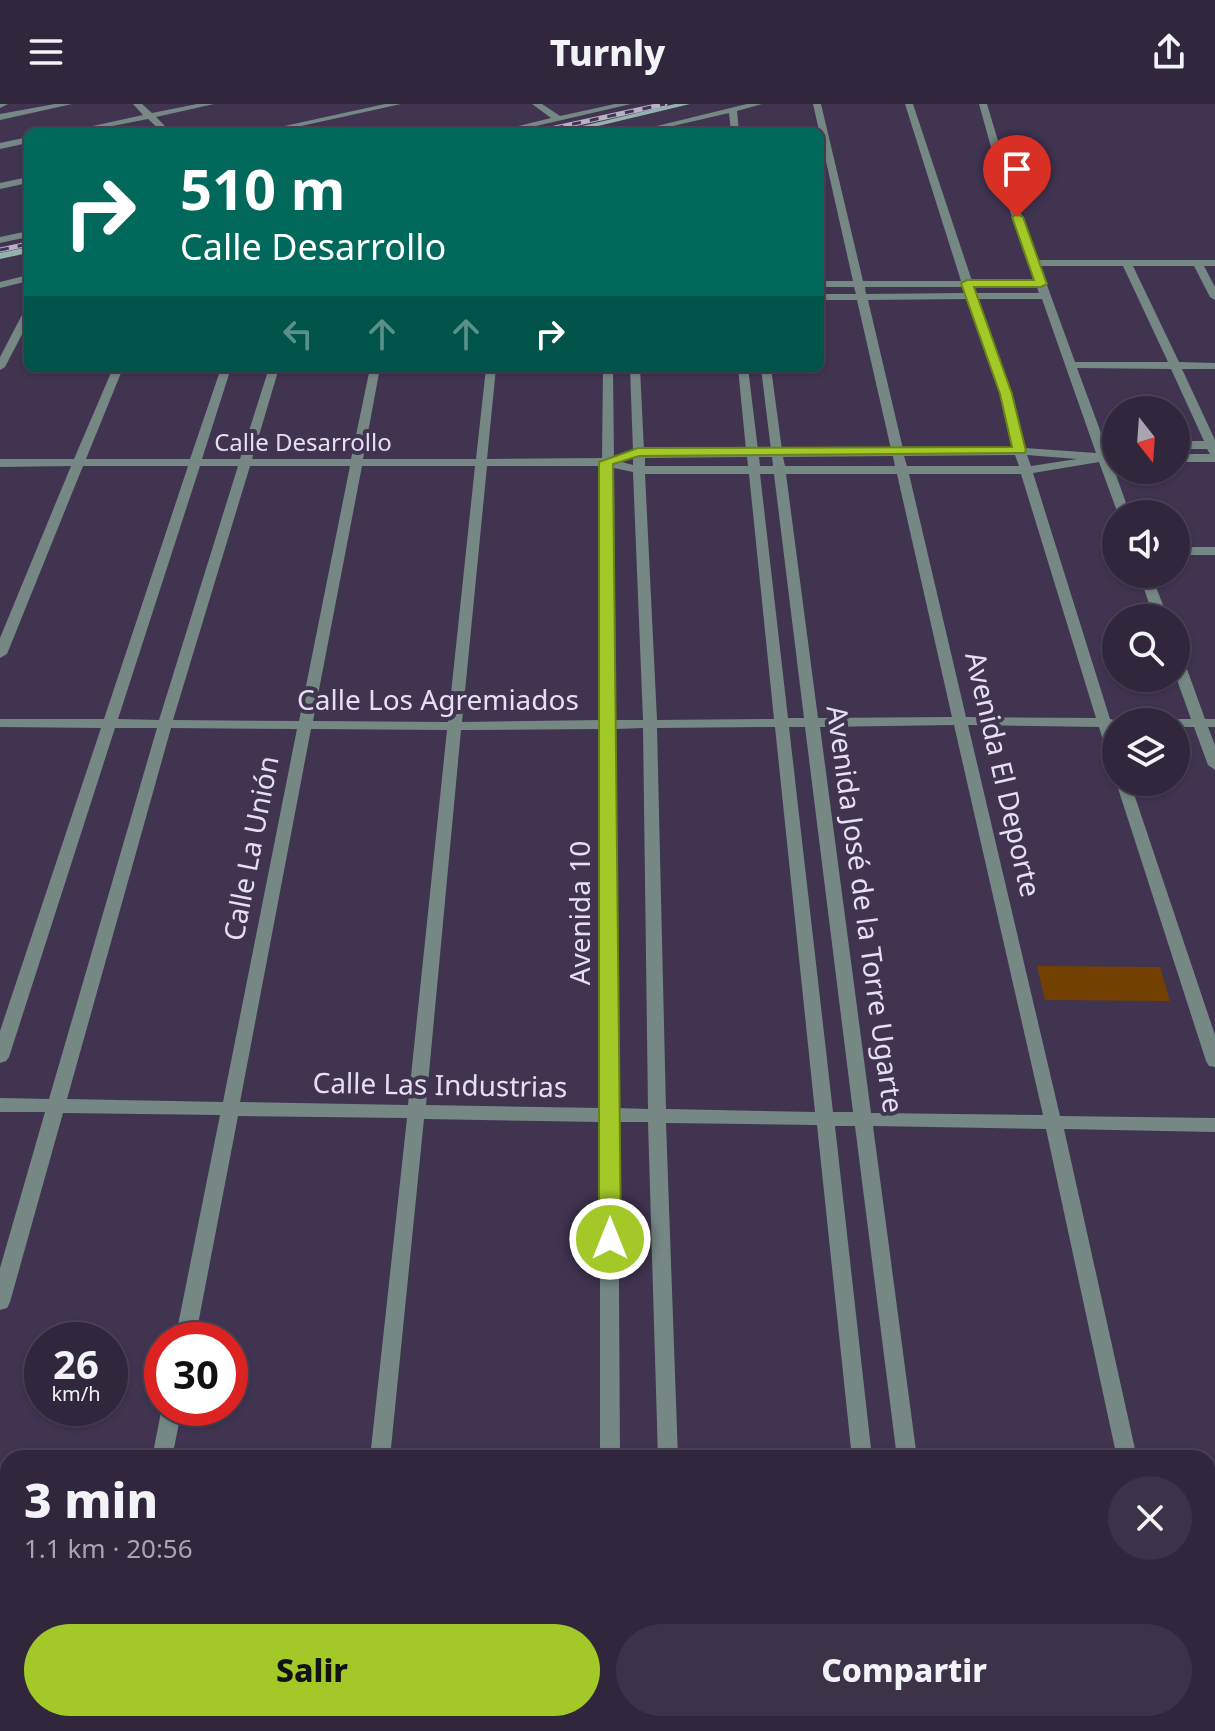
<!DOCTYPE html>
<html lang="es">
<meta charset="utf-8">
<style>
:root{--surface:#30273d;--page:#3c3348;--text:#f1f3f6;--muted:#a8a5b0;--line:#4b4457;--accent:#a2c927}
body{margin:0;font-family:"Noto Sans",sans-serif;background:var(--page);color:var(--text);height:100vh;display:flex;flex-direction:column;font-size:30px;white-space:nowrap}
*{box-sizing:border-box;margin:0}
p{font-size:26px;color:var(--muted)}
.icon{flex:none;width:44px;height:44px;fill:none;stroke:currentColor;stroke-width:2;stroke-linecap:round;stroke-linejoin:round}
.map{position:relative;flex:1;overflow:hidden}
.panel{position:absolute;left:0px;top:1346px;width:1216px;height:282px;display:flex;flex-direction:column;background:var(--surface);border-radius:24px 24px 0 0;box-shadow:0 2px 6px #0004,0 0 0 2px var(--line)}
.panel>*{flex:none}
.guide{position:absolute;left:24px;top:24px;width:800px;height:244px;border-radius:12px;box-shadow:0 2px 6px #0004,0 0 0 2px var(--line);background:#00695c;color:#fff;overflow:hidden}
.needle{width:52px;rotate:163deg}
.controls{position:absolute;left:1102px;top:292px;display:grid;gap:16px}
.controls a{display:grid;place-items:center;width:88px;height:88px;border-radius:50%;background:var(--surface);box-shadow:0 2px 6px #0004,0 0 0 2px var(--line);font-size:40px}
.speed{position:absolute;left:24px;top:1218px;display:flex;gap:16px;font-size:40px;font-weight:700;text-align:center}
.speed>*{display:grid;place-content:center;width:104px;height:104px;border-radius:50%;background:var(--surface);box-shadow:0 2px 6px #0004,0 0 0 2px var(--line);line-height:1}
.speed small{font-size:20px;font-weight:400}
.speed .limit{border:12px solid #d22;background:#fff;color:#111}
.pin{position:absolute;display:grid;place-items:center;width:68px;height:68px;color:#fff;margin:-82px -34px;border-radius:50% 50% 50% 0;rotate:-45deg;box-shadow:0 0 8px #0007}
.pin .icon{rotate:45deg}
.me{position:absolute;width:88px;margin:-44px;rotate:0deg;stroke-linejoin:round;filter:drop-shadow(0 0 6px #0008)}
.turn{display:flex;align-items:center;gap:28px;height:168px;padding:0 24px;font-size:36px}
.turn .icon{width:104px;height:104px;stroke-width:2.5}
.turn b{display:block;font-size:56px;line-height:68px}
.lanes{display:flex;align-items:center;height:76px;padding:0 24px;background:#0003;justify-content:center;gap:40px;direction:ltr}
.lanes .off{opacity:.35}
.round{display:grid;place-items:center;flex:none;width:84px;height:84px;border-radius:42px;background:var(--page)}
.headline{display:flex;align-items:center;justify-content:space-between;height:136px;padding:0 24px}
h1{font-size:48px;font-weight:800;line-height:60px}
.button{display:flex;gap:16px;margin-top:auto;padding:16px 24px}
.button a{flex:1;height:92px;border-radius:48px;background:var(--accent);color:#111;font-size:32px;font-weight:800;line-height:92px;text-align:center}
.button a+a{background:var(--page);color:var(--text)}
header{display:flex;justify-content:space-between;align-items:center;height:104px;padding:0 24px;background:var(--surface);font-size:36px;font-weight:800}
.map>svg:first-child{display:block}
.green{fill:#724000}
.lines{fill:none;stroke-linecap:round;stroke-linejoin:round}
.minor{fill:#758884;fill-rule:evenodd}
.secondary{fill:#94b3ad;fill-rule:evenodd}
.rail-casing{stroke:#b9b0c6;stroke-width:5}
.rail{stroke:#403451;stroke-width:3;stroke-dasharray:9;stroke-linecap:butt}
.route{fill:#a2c927;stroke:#698319;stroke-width:2}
.labels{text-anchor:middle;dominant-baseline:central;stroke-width:8;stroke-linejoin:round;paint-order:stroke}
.far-street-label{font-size:24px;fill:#e6dff2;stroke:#403451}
.street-label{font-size:28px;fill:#e6dff2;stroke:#403451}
</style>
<header><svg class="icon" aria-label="menu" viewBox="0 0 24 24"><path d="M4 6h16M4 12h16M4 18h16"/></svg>Turnly<svg class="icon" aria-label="share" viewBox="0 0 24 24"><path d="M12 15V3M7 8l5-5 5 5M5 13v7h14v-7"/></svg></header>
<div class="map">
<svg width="1215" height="1627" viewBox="0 0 1215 1627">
<rect width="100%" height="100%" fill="#403451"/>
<path class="green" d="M1037 862 1160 863 1170 897 1045 896Z"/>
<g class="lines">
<g class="minor">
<path d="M0 0H8L0 4Z"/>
<path d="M55 0H72L0 16V10Z"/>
<path d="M133 0H142L152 9 197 0H214L156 13 171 28H162L148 15 82 28H65L143 11Z"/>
<path d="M385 0H401L274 28H257Z"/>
<path d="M532 0H542L560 12 615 0H631L510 28H494L551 14Z"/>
<path d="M747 0H762L737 7 739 28H731L729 9 647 28H632Z"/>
<path d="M813 0H821L863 177H961L905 0H913L972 177H1035L1004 90 979 0H987L1014 90 1038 156H1215V162H1204L1215 183V196L1210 193 1194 162H1133L1179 258 1215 259V265H1182L1215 336V358H1176V350H1210L1207 345H1176V337H1204L1171 265 1077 264 1104 337H1116V345H1106L1108 350H1116V358L1111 357 1130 410H1118L1099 358 1033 369 1110 615 1122 618H1116V623H1113L1116 633V661L1109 656 1099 623 968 621 1060 1012 1215 1014V1028L1064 1025 1137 1354H1117L1046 1025 873 1022 917 1354H897L855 1022H835L872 1354H852L817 1021 666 1019 678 1354H658L648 1018H618L620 1354H600V1018L424 1015 390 1354H370L407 1014 238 1012 195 1236H175L220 1011 63 1009 10 1198 7 1204 0 1206V1164L45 1008H0V994L49 995 157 624H115L9 953 6 957 0 959V927L101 624 0 623V615H104L188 362H83L7 550 0 554V534L71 362 0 363V355H74L113 264H123L86 355H190L221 264H231L202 355H240L269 264H279L252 355H351L370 264H380L363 355H476L486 264H496L487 355 602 354 603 264H613L614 356 633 361V354L624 351 633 347 630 264H640L644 347 746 346 738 264H748L758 346H771L761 264H771L782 346 891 345 857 196H820V190H856L854 183H820V177H853ZM1040 162H1123L1168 258H1075ZM865 183H963L966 189 866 190ZM974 183H1037L1039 189H976ZM968 195 1000 290 1013 344 903 345 868 196ZM978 195H1042L1096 349 1025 344 1012 290ZM1015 351 1019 362H907L904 352ZM1027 351 1077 355 1031 362ZM893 352 895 362H785L783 353ZM747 353 748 362H645V354ZM759 353H772L773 362H760ZM200 362H238L159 616 118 615ZM250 362H350L299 617 173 616ZM362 362H475L448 618 313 617ZM487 362H602V616L462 618ZM614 364 633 368 643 616H616ZM645 370H749L774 615 657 616ZM760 370H774L804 614H788ZM786 370H897L952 613 818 614ZM909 370H1021L1096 614 966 613ZM954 621 1043 1011 871 1009 820 623ZM775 623 815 1008 666 1005 657 624ZM789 623H805L853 1008H833ZM171 624 297 625 223 998 67 995ZM643 624 648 1005 618 1004 616 625ZM311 625 447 626 408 1001 240 998ZM602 625 600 1004 426 1001 461 626Z"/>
<path d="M28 33V39L0 45V39Z"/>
<path d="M28 73V79L0 85V79Z"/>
<path d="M28 127V133L0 139V133Z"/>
<path d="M28 171V177L0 184V178Z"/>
<path d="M28 206V219L5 263 0 266V253L23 209Z"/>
<rect x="1176" y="443" width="39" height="8"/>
<path d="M1139 470H1151L1168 514H1154Z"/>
<path d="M1176 550 1183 554 1205 615H1215V623H1208L1215 641V666L1208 661 1194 623H1176V618H1170L1176 615H1191L1176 573Z"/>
<path d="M1116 678H1130L1215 931V963L1209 962 1206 957Z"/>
<path d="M162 1303 182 1304 172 1354H152Z"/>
<path d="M97 1620H121L120 1627H96Z"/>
<path d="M339 1620H363L362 1627H338Z"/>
<rect x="597" y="1620" width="24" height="7"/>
<rect x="665" y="1620" width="24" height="7"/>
<path d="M879 1620H903L904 1627H880Z"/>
<path d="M929 1620H953L954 1627H930Z"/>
<path d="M1173 1620H1197L1198 1627H1174Z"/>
</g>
<g class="secondary">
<path d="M675 0H690L573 28H557Z"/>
<path d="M28 143V149L0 155V149Z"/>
</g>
<defs>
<g id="rail">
<path d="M537 28 665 0"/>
<path d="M0 146 28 140"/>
</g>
</defs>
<use href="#rail" class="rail-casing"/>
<use href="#rail" class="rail"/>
</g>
<path class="route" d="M1017 110 1023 113 1047 180 1041 183H974L1012 290 1026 347 1024 349 639 352 613 360 621 1135 618 1142 610 1144 603 1142 599 1135V358L638 344 1012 343 1000 290 961 179 967 176H1034L1012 113Z"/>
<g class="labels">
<g class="far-street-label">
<text x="303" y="337">Calle Desarrollo</text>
</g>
<g class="street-label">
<text x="438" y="595">Calle Los Agremiados</text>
<text transform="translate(1004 670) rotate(77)">Avenida El Deporte</text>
<text transform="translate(250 744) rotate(-79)">Calle La Unión</text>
<text transform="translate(866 805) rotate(82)">Avenida José de la Torre Ugarte</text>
<text transform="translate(579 809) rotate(-90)">Avenida 10</text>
<text transform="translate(440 980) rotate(1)">Calle Las Industrias</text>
</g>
</g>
</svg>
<div class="controls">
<a><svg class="needle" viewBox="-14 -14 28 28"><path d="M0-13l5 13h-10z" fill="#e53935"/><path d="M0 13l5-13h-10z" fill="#a8a5b0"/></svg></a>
<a><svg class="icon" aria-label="sound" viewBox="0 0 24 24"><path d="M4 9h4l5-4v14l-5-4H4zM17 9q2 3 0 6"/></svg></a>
<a><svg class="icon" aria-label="search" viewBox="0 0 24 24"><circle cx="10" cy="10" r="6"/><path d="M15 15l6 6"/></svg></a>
<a><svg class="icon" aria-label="layers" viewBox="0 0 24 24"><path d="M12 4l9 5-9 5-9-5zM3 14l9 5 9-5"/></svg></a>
</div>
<div class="speed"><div>26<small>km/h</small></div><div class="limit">30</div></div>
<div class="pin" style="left:1017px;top:113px;background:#d93025"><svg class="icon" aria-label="arrive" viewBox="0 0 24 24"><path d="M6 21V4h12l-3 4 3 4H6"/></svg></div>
<svg class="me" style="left:610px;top:1135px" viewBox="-20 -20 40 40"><circle r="17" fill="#a2c927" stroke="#fff" stroke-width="3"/><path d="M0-11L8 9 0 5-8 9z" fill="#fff"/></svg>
<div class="guide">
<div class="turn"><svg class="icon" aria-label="right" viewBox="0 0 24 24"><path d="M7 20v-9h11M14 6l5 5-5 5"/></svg><div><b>510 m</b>Calle Desarrollo</div></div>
<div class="lanes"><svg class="icon off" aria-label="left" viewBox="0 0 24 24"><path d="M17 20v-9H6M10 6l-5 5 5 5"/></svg><svg class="icon off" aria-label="ahead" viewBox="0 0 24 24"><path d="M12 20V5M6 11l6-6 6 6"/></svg><svg class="icon off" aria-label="ahead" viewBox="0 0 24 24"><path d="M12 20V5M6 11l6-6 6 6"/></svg><svg class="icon" aria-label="right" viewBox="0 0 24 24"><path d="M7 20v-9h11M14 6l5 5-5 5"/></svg></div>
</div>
<section class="panel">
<div class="headline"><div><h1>3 min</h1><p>1.1 km · 20:56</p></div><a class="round"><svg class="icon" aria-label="close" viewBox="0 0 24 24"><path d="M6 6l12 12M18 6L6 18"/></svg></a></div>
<div class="button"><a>Salir</a><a>Compartir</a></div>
</section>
</div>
